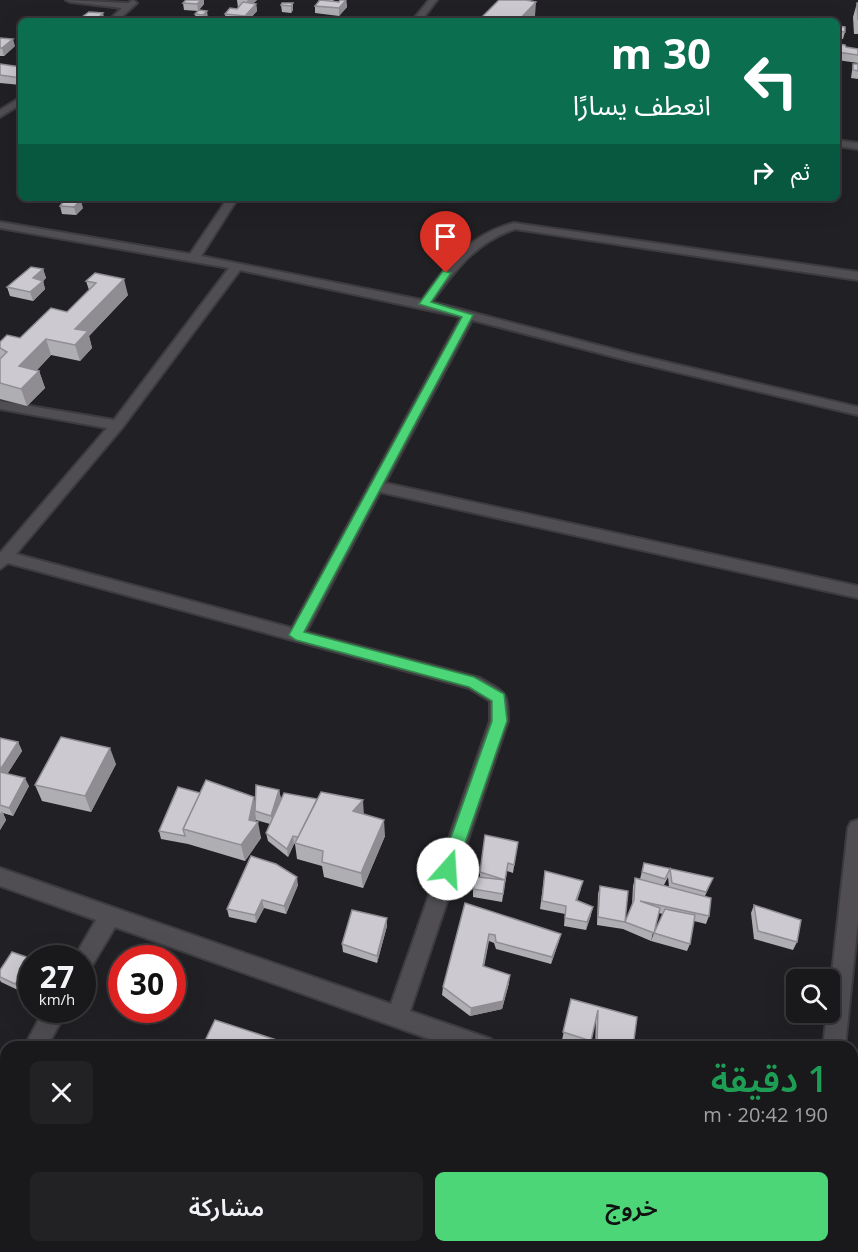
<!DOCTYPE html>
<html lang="ar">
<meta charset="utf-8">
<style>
:root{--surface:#19181b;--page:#222124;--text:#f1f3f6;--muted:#9fa0a3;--line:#37373a;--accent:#4cd677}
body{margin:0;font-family:"Open Sans","Noto Sans Arabic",sans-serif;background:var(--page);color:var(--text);direction:rtl;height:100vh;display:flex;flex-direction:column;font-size:22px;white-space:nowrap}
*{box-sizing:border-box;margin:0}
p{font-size:20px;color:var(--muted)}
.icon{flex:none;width:33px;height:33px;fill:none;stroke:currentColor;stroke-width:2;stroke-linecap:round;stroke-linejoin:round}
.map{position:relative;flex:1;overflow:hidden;direction:ltr}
.drawer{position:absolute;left:0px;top:1041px;width:858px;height:212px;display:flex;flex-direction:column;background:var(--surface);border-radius:18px 18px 0 0;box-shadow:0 6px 24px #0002,0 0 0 2px var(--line);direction:rtl}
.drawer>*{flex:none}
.top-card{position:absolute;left:18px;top:18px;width:822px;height:183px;border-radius:9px;box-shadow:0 6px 24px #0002,0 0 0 2px var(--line);direction:rtl;background:#0b6e4f;color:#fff;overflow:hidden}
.fabs{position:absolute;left:786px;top:969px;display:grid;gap:12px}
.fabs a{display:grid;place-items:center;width:54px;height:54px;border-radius:9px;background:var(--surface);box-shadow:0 6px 24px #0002,0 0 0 2px var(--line);font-size:30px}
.speed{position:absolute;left:18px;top:945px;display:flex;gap:12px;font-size:30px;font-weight:700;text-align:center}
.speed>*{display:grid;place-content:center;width:78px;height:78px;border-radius:50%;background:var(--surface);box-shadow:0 6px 24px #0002,0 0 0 2px var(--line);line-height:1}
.speed small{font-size:15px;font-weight:400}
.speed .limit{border:9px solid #d22;background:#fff;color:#111}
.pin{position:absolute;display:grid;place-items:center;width:51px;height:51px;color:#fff;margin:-62px -26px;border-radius:50% 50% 50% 0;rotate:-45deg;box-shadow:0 0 6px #0007}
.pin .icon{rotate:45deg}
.me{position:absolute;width:66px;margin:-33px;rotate:19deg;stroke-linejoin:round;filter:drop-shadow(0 0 4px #0008)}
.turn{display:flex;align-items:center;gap:21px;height:126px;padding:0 30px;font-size:27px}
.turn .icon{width:78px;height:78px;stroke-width:2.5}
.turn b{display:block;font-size:42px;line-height:51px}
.then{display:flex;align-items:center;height:57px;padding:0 30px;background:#0003;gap:12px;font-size:22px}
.round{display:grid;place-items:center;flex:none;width:63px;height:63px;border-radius:9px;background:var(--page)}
.overview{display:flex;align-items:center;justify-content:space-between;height:102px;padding:0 30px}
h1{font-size:36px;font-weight:600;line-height:45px;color:#1e9e55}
.action{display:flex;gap:12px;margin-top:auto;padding:12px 30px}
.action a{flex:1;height:69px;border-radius:9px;background:var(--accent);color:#111;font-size:24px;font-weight:600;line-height:69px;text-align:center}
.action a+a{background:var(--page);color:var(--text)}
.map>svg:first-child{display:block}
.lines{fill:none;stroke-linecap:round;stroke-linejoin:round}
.minor-casing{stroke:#3c3b3e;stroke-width:4}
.tertiary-casing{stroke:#3c3b3e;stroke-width:4}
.minor{fill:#504e53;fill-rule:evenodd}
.tertiary{fill:#504e53;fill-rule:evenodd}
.wall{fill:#afaeb3;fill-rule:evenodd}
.shaded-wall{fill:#8f8d92}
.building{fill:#cccad0;stroke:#8f8d92;stroke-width:1.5}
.route{fill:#4cd677;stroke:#318b4d;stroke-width:1.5}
</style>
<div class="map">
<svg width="858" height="1252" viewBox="0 0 858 1252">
<rect width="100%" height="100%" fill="#212024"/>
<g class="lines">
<defs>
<g id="minor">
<path d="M66 0 128 3 133 0 137 3 117 21H108L122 8 70 2Z"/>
<path d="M429 0H437L421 21H412Z"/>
<path d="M21 97V104L0 117V110Z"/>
<path d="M837 140 858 143V149L837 146Z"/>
<path d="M228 198H238L201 256 422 300C447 264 470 234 514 223L858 272V280L515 229C476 242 455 270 432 302L632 354 858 407V415L630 361 472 320 385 483 858 586V598L380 492 306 632 480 678C506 694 508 690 508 721L410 1011 491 1039 494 1047H452L115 927 89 971 82 974V958H74L96 920 0 886V868L391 1004 490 721V701L469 688 8 563 0 569V553L107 428 0 409V401L114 420 229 268 0 228V222L190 254ZM240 270 461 317 292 628 16 554 122 428Z"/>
<path d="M44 1010H67L47 1047H24Z"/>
<path d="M6 1086V1116L0 1118V1088Z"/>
<path d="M852 1165 858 1167V1191L852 1189Z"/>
</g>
<g id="tertiary">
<path d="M858 820V921L845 1047H823L827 1012H830V991L848 828 851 822Z"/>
<rect x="800" y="1246" width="24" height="6"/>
</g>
</defs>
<use href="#minor" class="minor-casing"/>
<use href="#tertiary" class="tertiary-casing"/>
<use href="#minor" class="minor"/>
<use href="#tertiary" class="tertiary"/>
</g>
<g class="wall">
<path d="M186 0H204V4L198 11 208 18 205 21H196L195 14 198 11 184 10 183 3Z"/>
<path d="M237 0H257L253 3 256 4 257 11 248 21H226L225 14 238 8Z"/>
<path d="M316 0H334L333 1 339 2 346 0 347 7 339 16 315 13V6L319 0Z"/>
<path d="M293 3V10L291 13 282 12 281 5Z"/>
<path d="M857 3H858V34H854L853 17Z"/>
<path d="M89 12 105 21H83L82 17Z"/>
<path d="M837 26 845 32 843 39H837Z"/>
<path d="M0 38 15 46 4 56H0Z"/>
<path d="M837 44 846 47 858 49V63L837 60Z"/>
<path d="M0 64 21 67V85L0 83Z"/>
<path d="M853 64H858V79L851 78Z"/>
<path d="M21 105V115H20L17 107Z"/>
<path d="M154 198H180L177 201Z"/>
<path d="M60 206 83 208 76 215 62 214Z"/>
<path d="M43 269 46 278 43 281 45 289 33 301 10 296 7 287Z"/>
<path d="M95 273 128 295 89 336 92 348 80 361 51 355 37 370 39 371 45 388 27 406 0 399V342L20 338 67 312 89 290 86 281Z"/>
<path d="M0 738 18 742 22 751 7 774 29 786 13 816 3 813 6 820 0 830Z"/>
<path d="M116 764 91 812 42 801 35 785Z"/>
<path d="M279 790 281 799 278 807 364 814 385 836 363 888 324 877 322 866 297 859 295 844H294L288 857 268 841 266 833 270 824 256 820V819L255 821 261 838 245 861 188 844 161 839 159 831 255 802Z"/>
<path d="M518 842 513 873 507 871 502 902 473 897V889L480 877V872Z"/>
<path d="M644 863 713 878 705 896 709 916 706 924 694 921 690 944 687 951 651 941 654 933 663 914 658 913 651 941 623 929 597 925 598 894 600 886 625 922 632 905 633 886 635 878 640 879ZM668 877 669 887 664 885Z"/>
<path d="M545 871 581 889 577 901 591 915 586 930 564 926 565 914 540 909Z"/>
<path d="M298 885 286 914 264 908 256 923 229 917 227 909Z"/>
<path d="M465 903 559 941 551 964 496 949 494 943 489 941 484 967 509 983 502 1009 470 1016 442 995 443 987Z"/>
<path d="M754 905 797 942 793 950 754 939 751 913Z"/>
<path d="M387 926 377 963 343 952 342 944Z"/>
<path d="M32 959 20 991 1 982 0 980V970Z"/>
<path d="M571 999 637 1017 633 1047H595L596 1018 589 1047H585L562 1040Z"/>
<path d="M308 1246H343L341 1252H323Z"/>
<path d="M489 1246H589V1252H547L540 1250Z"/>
<rect x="699" y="1246" width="42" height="6"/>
</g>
<g class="shaded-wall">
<path d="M201 0H204V4L198 11 197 4Z"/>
<path d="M248 0H257L248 9 247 1Z"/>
<path d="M346 0 347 7 339 16V8Z"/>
<path d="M536 2 535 16 530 21H518Z"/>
<path d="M293 3V10L291 13V6Z"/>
<path d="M256 4 257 11 248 21H245V16Z"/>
<path d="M207 11 208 18 204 21 203 15Z"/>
<path d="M103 13 105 21H97V19Z"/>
<path d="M13 39 15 46 4 56 2 48Z"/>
<path d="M81 200 83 208 76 215 74 207Z"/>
<path d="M43 269 46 278 35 287 33 278Z"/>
<path d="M124 279 128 295 89 336 92 348 80 361 75 345V329Z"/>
<path d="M43 281 45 289 33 301 30 292Z"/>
<path d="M46 339 51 355 25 383 19 366Z"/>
<path d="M39 371 45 388 27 406 21 389Z"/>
<path d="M18 742 22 751 3 781 0 775V770Z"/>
<path d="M110 748 116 764 91 812 85 796Z"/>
<path d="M25 778 29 786 13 816 9 808Z"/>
<path d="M279 790 281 799 273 824 271 816Z"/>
<path d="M254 797 257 812 255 811 256 819 254 827 258 822 261 838 245 861 241 845 249 820Z"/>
<path d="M363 800 364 816 353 811Z"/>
<path d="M2 811 6 820 0 830V814Z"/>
<path d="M384 820 385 836 363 888 361 873Z"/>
<path d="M293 836 294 844 288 857 287 849Z"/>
<path d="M297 877 298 885 286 914 284 906Z"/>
<path d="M262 900 264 908 256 923 255 915Z"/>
<path d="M593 907 591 915 586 930 587 922Z"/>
<path d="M387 918V926L377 963V956Z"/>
<path d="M561 934 559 941 551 964 552 957Z"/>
<path d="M32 959V973L20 991 15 984Z"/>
<path d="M510 975 509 983 502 1009 470 1016 471 1008Z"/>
<rect x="124" y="1246" width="4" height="6"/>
<path d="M340 1246H343L341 1252H338Z"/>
</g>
<g class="building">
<path d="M186 0H201L197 4 183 3Z"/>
<path d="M320 0 339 2 340 0H346L339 8 315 6Z"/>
<path d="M499 0H526L536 2 518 21H478Z"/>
<path d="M243 2 256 4 245 16 225 14 230 8 237 9Z"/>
<path d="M282 3H293L291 6 281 5Z"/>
<path d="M857 3H858V20Z"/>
<path d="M199 10 207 11 203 15 195 14Z"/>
<path d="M89 12 103 13 97 19 82 17Z"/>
<path d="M837 26 845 27V32L837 31Z"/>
<path d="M0 38 13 39 2 48H0Z"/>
<path d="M837 44 845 45 846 47 858 49V55L837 52Z"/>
<path d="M0 64 21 67V78L0 75Z"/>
<path d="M853 64H858V71L853 70Z"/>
<path d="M66 198 81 200 74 207 60 206Z"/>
<path d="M31 267 43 269 33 278 43 281 30 292 7 287Z"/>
<path d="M95 273 124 279 75 329 88 331 75 345 46 339 19 366 39 371 21 389 0 383V359L7 352 0 348V342L7 335 20 338 51 308 67 312 96 283 86 281Z"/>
<path d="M61 737 110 748 85 796 35 785Z"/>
<path d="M0 738 18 742 0 770Z"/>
<path d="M0 772 25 778 9 808 0 805Z"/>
<path d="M206 780 254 797 249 820 258 822 241 845 183 829Z"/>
<path d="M256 785 279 790 271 816 255 811Z"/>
<path d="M178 787 200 793 183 829 185 836 159 831Z"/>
<path d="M321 792 363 800 353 811 384 820 361 873 322 862 323 851 295 843Z"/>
<path d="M284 793 317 799 298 837 293 836 287 849 266 833Z"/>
<path d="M485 835 518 842 514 865 508 863 505 880 480 872Z"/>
<path d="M251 856 276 864 297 877 284 906 262 900 255 915 227 909Z"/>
<path d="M644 863 713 878 706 892 672 883 670 869 665 879 642 872Z"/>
<path d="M545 871 583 881 576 900 593 907 587 922 565 918 566 906 542 901Z"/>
<path d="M478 877 505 880 503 894 473 889Z"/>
<path d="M635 878 711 898 709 916 640 901 660 908 654 933 625 922 634 900Z"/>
<path d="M600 886 628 891 625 922 598 917Z"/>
<path d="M465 903 561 934 552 957 496 942 495 935 489 934 483 966 510 975 503 1001 471 1008 443 987Z"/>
<path d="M754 905 801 920 797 942 758 931Z"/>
<path d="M665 909 695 915 690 944 654 933Z"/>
<path d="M352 910 387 918 377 956 342 944Z"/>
<path d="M12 952 32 959 15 984 0 977V970Z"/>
<path d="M571 999 637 1017 633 1047H620L597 1042 598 1010 591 1041 563 1032Z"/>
<path d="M215 1020 292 1045V1047H202Z"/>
<path d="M158 1040 167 1047H153Z"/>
<path d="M72 1246H124V1252H83L72 1249Z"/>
<path d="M184 1246H187L203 1252H182Z"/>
<path d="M320 1246H340L338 1252Z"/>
<path d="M348 1246H395L393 1252H386L381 1251V1252H346Z"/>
<path d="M489 1246H541L540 1252H488Z"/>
<path d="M547 1246H589V1252H567Z"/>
<path d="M702 1246H741V1252H713L702 1250Z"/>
</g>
<path class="route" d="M443 271 451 273 431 302 473 315 304 632 474 677 504 694 507 721 456 869 454 874 448 876 442 874 440 869 492 721V701L469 687 296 640 289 635 462 317 419 304Z"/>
</svg>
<div class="fabs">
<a><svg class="icon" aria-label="search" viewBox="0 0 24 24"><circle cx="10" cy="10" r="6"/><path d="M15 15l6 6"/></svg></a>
</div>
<div class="speed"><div>27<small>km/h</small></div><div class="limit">30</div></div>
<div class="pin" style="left:446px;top:273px;background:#d93025"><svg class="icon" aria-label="arrive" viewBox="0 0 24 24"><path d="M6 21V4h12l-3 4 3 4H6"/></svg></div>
<svg class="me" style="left:448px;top:869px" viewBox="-20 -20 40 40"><circle r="19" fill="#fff"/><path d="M0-13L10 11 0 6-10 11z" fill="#4cd677"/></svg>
<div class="top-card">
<div class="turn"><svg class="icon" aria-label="left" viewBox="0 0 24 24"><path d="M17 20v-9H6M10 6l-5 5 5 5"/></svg><div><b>30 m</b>انعطف يسارًا</div></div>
<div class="then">ثم<svg class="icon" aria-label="right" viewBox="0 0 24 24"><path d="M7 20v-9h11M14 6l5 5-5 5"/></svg></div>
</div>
<section class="drawer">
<div class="overview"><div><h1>1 دقيقة</h1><p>190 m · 20:42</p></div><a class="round"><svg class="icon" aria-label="close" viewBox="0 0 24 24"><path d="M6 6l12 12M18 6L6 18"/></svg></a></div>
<div class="action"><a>خروج</a><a>مشاركة</a></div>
</section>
</div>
